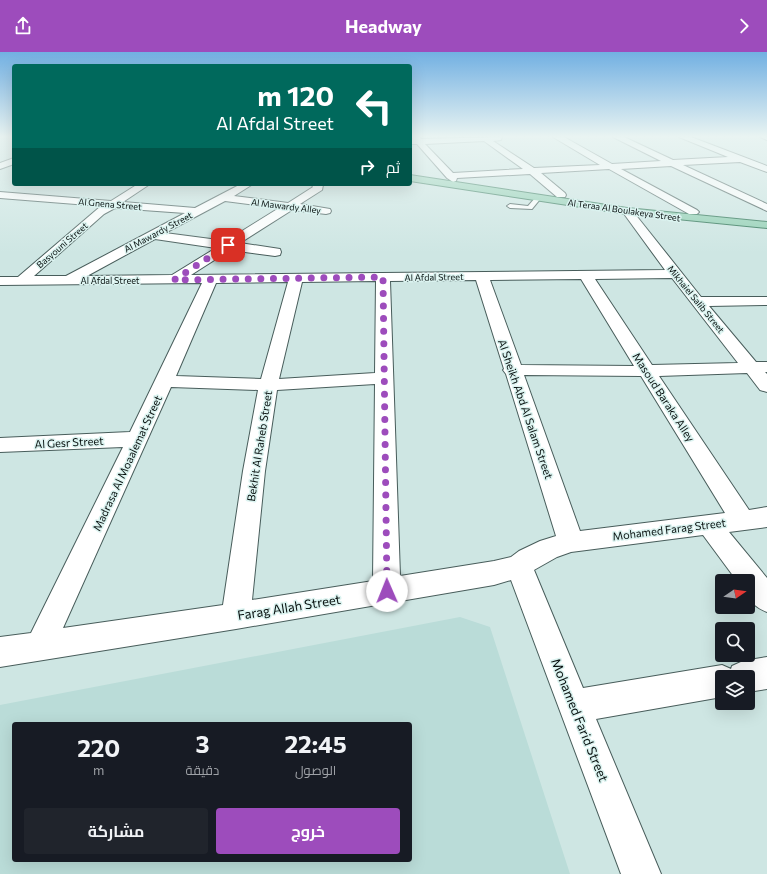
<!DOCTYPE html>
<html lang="ar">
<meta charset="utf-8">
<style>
:root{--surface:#171b24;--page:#20242c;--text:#f1f3f6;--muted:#9ea1a6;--accent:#9d4cbc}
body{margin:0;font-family:Commissioner,Cairo,sans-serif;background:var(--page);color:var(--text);direction:rtl;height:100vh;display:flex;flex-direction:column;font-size:15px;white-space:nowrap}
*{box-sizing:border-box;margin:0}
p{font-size:13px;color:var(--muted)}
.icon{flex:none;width:22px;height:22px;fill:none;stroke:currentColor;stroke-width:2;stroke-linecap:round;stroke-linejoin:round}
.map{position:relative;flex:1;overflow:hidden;direction:ltr}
.sheet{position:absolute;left:12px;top:670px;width:400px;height:140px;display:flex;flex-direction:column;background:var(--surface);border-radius:4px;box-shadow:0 4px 16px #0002;direction:rtl}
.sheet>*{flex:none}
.guide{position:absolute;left:12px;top:12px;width:400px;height:122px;border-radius:4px;box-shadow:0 4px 16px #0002;direction:rtl;background:#00695c;color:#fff;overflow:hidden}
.needle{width:26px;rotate:77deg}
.tools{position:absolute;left:715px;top:522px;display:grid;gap:8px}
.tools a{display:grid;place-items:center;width:40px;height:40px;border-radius:4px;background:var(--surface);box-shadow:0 4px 16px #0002;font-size:20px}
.pin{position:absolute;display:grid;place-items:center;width:34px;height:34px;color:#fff;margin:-17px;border-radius:8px;box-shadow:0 2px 6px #0006}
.me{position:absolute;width:44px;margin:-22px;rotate:359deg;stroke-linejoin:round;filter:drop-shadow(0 0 3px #0008)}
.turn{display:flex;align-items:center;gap:14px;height:84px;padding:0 12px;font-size:18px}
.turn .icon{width:52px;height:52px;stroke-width:2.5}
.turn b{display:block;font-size:28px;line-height:34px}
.then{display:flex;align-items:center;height:38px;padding:0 12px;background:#0003;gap:8px;font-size:15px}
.eta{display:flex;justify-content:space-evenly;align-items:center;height:68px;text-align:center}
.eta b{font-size:24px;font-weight:700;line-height:28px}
.button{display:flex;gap:8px;margin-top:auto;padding:8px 12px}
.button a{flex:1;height:46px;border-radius:4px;background:var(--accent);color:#fff;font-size:16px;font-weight:700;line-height:46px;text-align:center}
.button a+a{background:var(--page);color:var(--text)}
header{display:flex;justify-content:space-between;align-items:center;height:52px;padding:0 12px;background:var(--accent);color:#fff;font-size:18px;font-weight:700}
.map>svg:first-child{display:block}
.built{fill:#badcd8;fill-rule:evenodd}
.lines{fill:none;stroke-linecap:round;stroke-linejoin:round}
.service-casing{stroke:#485d5b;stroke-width:2}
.minor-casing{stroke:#485d5b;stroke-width:2}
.primary-casing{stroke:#35785b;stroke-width:2}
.service{fill:#fff;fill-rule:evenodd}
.minor{fill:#fff;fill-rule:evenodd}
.primary{fill:#94d0b5;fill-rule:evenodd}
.route{stroke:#9d4cbc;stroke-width:7;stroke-dasharray:0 12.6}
.labels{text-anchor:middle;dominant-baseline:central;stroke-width:3;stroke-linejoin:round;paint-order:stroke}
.far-street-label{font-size:9px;fill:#091110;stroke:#dbf3f0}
.street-label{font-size:11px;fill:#091110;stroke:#dbf3f0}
.near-street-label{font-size:13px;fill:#091110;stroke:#dbf3f0}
</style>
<header><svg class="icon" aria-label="forward" viewBox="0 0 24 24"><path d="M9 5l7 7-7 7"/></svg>Headway<svg class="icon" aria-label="share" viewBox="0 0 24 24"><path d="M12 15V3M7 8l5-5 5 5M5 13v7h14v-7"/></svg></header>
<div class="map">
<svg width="767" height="822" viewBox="0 0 767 822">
<rect width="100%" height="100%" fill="#cee6e3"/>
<path class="built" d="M460 565 490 575 570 822H0V653ZM14 672H410V808H14Z"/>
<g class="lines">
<defs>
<path id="service" d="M536 145 541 146 532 157 510 156 507 154 510 152 528 154Z"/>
<g id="minor">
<path d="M411 85H420L421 87 502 85 501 88 493 89 534 116 600 113 553 85H564L612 112 661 109 613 85H624L673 108 728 105 679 85H691L767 114V120L740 110 683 113 767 152V159L671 114 621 117 697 158 699 160 697 162H689L609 117 541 121 565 141 566 143 565 145H557L530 122 457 126 456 129 453 130 447 126 417 92H410V88L413 87ZM484 89 523 117 453 121 425 92Z"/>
<path d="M760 85H767V88Z"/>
<path d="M14 106V112L0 117V111Z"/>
<path d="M138 132H150L123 150 195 156 241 132H253L234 144 288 151 313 135 311 132 323 133 322 138 300 152 330 157 331 159 330 161 326 162 292 158 240 191 280 197 281 200 280 203 275 204 230 198 191 223 665 218 622 159 627 156 631 157 701 245H767V253L709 254 756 310H767V320H765L767 322V340L760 338 747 321 659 324 749 458 767 455V475L729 480 767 526V560C750 553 748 546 748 529H737L703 483 571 500 557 505 534 518 583 636 722 613 731 617 732 614 743 609 767 605V637L748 640V625H722V645L596 667 661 822H621L511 528 494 533 236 577 0 615V585L31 581 123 395 0 400V386L130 380 202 231 0 233V225H18L101 154 0 146V140L111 149ZM225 149 279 156 226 189 165 181ZM115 156 185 161 66 224H34L104 162ZM155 187 216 196 172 223 87 224ZM672 226 738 311 652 313 595 227ZM581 227 634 314 521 313 490 228ZM476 228 504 317 503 318 506 322 556 484 540 489 519 499 511 505 494 509 400 524 390 229ZM376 229 375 321 279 327 302 230ZM288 230 261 327 176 324 216 231ZM524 323 641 324 725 461 580 479ZM375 332 373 529 252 548 265 419 277 338ZM171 335 258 338 243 419 223 553 63 576Z"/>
</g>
<path id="primary" d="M410 123 627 156 767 170V176L627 162 410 129Z"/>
</defs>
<use href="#service" class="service-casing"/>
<use href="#minor" class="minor-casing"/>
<use href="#primary" class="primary-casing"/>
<use href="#service" class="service"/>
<use href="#minor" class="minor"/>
<use href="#primary" class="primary"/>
</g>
<linearGradient id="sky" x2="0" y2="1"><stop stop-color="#72b0e2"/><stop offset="0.42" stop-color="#e9f4f2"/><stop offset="1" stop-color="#e9f4f2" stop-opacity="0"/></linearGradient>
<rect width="767" height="201" fill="url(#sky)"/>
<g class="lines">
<path class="route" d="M228 193 174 228 383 225 387 539"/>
</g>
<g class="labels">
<g class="far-street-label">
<text transform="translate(110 152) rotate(5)">Al Gnena Street</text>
<text transform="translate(286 154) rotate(7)">Al Mawardy Alley</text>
<text transform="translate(624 158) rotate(8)">Al Teraa Al Boulakeya Street</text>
<text transform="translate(158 180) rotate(-28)">Al Mawardy Street</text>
<text transform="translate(62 193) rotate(-41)">Basyouni Street</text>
<text transform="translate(434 225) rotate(-1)">Al Afdal Street</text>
<text x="110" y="228">Al Afdal Street</text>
<text transform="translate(696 247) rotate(51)">Mikhaiel Salib Street</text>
</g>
<g class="street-label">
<text transform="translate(664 345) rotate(57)">Masoud Baraka Alley</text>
<text transform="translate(526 357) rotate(71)">Al Sheikh Abd Al Salam Street</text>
<text transform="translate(69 390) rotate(-3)">Al Gesr Street</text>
<text transform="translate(259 394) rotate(-81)">Bekhit Al Raheb Street</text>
<text transform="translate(127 411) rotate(-65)">Madrasa Al Moaalemat Street</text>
<text transform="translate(669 477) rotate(-7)">Mohamed Farag Street</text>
</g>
<g class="near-street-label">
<text transform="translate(289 555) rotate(-9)">Farag Allah Street</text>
<text transform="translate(580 668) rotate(68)">Mohamed Farid Street</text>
</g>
</g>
</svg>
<div class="tools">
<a><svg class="needle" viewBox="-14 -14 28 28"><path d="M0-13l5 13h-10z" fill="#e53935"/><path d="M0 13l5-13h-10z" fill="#9ea1a6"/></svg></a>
<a><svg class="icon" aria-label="search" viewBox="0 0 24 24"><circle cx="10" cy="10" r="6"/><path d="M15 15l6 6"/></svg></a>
<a><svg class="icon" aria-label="layers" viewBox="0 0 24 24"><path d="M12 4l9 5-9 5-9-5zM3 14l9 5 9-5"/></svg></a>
</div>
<div class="pin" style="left:228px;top:193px;background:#d93025"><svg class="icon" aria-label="arrive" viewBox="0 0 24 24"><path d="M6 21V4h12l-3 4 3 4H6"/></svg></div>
<svg class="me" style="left:387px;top:539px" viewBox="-20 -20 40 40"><circle r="19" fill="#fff"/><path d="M0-13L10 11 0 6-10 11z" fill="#9d4cbc"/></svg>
<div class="guide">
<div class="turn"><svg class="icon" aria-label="left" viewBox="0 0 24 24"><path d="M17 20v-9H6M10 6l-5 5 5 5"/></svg><div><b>120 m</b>Al Afdal Street</div></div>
<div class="then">ثم<svg class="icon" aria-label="right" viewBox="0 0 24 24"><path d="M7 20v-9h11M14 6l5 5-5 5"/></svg></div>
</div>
<section class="sheet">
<div class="eta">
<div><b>22:45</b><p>الوصول</p></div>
<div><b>3</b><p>دقيقة</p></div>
<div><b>220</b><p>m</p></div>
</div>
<div class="button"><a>خروج</a><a>مشاركة</a></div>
</section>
</div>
